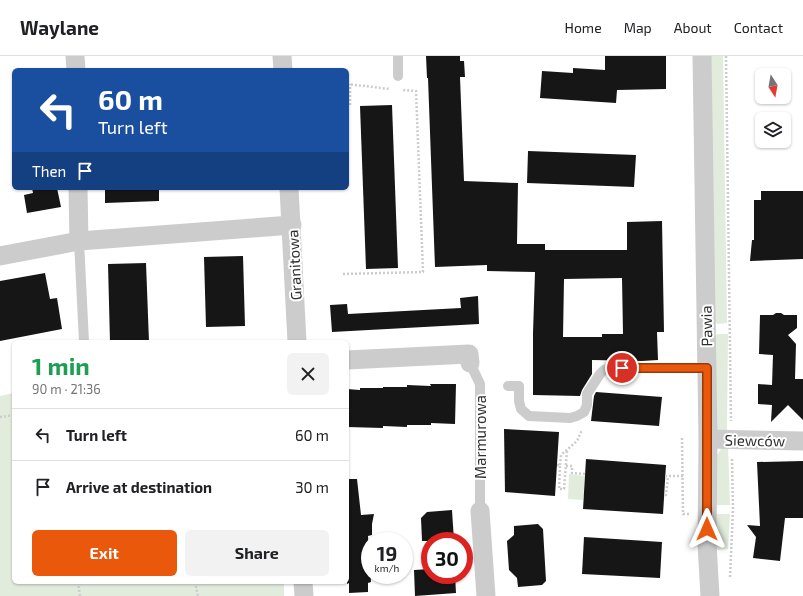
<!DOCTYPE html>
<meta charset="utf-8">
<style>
:root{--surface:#fff;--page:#f2f2f2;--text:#202124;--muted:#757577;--line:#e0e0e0;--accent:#ea580c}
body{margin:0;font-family:"Exo 2",sans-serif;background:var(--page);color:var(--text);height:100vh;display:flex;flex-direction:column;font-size:15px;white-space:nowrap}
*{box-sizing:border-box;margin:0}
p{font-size:13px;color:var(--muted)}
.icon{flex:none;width:22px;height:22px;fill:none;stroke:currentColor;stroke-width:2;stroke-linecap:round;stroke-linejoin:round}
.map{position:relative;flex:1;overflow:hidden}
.side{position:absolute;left:12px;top:284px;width:337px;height:244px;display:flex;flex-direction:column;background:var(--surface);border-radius:6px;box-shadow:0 1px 3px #0004}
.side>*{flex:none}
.top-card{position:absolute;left:12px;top:12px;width:337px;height:122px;border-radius:6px;box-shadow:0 1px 3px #0004;background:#1a4fa0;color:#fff;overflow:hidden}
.needle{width:26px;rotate:169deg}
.buttons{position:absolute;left:755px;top:12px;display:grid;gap:8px}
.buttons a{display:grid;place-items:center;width:36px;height:36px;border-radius:6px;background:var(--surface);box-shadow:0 1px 3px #0004;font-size:20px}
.speed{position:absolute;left:361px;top:476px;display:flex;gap:8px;font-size:20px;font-weight:700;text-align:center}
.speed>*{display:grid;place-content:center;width:52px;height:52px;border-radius:50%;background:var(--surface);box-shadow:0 1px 3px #0004;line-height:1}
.speed small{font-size:10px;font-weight:400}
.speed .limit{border:6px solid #d22;background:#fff;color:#111}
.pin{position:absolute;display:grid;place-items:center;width:34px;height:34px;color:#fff;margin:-17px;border:2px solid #fff;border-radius:50%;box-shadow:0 1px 4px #0007}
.me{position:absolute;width:44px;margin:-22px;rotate:0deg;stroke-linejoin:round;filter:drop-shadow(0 0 3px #0008)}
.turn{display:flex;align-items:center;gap:14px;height:84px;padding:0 20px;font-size:18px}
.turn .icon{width:52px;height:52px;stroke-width:2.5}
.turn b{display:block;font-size:28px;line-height:34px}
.then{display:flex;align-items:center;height:38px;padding:0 20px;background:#0003;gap:8px;font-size:15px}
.round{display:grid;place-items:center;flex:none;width:42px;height:42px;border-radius:6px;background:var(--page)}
.headline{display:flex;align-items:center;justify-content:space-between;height:68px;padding:0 20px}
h1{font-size:24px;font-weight:700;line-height:30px;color:#1e9e55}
.primary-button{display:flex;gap:8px;margin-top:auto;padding:8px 20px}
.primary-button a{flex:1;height:46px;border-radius:6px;background:var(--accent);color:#fff;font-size:16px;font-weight:700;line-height:46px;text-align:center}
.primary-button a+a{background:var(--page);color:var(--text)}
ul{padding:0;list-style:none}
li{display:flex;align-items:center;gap:12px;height:52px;padding:0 20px;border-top:1px solid var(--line)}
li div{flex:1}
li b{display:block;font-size:15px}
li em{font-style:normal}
header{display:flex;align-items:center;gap:24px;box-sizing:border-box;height:56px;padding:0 20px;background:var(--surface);border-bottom:1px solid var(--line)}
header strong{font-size:19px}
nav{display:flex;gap:22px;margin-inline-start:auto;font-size:14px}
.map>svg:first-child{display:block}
.green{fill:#e2ecdd}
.building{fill:#161616;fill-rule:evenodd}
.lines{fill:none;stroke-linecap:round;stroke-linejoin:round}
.path{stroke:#ccc;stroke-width:2.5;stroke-dasharray:2 2;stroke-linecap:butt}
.service{stroke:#ccc;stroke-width:10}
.minor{stroke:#ccc;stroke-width:19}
.route-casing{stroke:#983908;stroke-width:10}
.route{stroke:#ea580c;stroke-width:7}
.labels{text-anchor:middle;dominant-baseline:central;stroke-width:4;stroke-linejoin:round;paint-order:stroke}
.street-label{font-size:15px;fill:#2f2f2f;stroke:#fff}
</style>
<header>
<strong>Waylane</strong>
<nav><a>Home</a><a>Map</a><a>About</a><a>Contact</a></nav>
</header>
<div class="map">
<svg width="803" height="540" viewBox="0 0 803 540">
<rect width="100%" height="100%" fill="#fff"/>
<g class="green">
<path d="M707 0H723L727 267 718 268 712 265Z"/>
<path d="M718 278H728L727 376 718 375 714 371 712 281Z"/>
<path d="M14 337V526H284V540H0V340Z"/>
<path d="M728 390 730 449H716L715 402 721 393Z"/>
<path d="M569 418 585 420 583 444 568 443Z"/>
<path d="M716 458H730L728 493 716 494Z"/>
</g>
<g class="building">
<path d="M426 0H460V5H464L465 21H460L464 125 518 127 517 188H545V194H627V166L662 165 664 276H657L658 304 642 305 592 304V318L582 334 580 340 533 339V277L535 216 487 215V209L435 211 428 22H427ZM622 222 623 278H602V281H563L564 223Z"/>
<path d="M605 0H666V33L617 34 616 47 540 42 542 15 573 17V12L605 14Z"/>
<path d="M392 49 398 212 366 213 360 50Z"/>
<path d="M528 95 636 99 634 131 527 127Z"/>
<path d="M32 132H57L61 151 27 157 24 139 33 137Z"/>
<path d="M105 132H159V145L105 147Z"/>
<path d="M761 135H803V203L750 205 752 184H754V144H761Z"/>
<path d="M243 200 245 270 206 271 204 201Z"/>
<path d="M146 207 149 286H110L108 208Z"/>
<path d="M45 217 50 243 57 242 62 273 0 285V225Z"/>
<path d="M478 240 479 268 332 276 330 249 347 248 348 258 461 252 460 242Z"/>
<path d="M776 257H781L784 259H797V272L788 279 796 288 795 323H803V364L788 349 771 366 772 349 758 348V328L772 329 773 299 759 298 760 259H773Z"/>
<path d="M430 328H456L455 368 431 367V369H407V371L383 370V372L347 371V333L360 334V332H383V331H407V329L431 330Z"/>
<path d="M596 336 662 341 659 370 591 365 594 340Z"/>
<path d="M504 373 559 376 555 440 505 436Z"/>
<path d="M586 403 666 409 663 458 583 453Z"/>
<path d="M803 405V462H785L780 505 753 502 756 481 747 469 760 470 757 406Z"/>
<path d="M347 423H357L361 459 374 458 372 468V479L368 480 371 526 368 527V536L349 537V527L347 528Z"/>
<path d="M452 454 454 485H422L421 462 427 456Z"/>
<path d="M538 468 543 473 546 525 542 529 518 531 517 522 509 514 507 485 514 479V470Z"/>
<path d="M584 481 662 486 660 522 582 518Z"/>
<path d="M430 513V519H455L456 537 415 540 414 514Z"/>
</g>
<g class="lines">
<g class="path">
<path d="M726 0 731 365"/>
<path d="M347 28 390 33"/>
<path d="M347 50H350V28"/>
<path d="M343 218 423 216 416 35 403 34"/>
<path d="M0 361 14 359"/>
<path d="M682 382 683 458H689"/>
<path d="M557 409H560L559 433H564L567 394"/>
<path d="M560 409 561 399 577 385 582 374"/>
<path d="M566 410H572V417L585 418"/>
<path d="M665 420H683"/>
<path d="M665 439H666L668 420"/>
<path d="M730 521 733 453 732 402"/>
<path d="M78 526 80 540"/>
<path d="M195 526 198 540"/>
</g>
<g class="service">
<path d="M398 0V20"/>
<path d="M79 185 84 286"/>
<path d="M470 307 480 328V455"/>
<path d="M508 330H519V345L521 353 529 360 570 362 577 360 584 356 587 349V338L600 318 604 314 609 312H707"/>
</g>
<g class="minor">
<path d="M75 0 76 14"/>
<path d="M282 0 283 14"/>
<path d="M702 0 708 383 707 488 710 540"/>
<path d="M78 132 79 185"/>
<path d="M289 132 297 286"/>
<path d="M0 200 79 185 292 169"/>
<path d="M347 304 469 298 470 307"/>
<path d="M708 383 803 385"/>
<path d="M480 455 486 540"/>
<path d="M303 526 304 540"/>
</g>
</g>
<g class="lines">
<defs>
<path id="route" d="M622 312H707V473"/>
</defs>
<use href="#route" class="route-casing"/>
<use href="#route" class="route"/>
</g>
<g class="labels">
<g class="street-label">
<text transform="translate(294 209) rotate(-93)">Granitowa</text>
<text transform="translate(706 270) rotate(-91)">Pawia</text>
<text transform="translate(480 381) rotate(-90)">Marmurowa</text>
<text transform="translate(755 384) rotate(1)">Siewców</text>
</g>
</g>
</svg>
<div class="buttons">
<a><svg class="needle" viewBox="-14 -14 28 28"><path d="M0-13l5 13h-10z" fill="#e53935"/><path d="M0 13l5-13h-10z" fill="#757577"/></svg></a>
<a><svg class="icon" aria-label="layers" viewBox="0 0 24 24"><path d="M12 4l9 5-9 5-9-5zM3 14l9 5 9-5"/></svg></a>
</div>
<div class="speed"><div>19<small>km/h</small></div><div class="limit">30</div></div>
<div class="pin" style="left:622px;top:312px;background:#d93025"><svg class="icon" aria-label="arrive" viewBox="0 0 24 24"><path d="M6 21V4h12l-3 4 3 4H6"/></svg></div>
<svg class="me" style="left:707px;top:473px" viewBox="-20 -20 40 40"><path d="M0-17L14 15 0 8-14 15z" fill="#ea580c" stroke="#fff" stroke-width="4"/></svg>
<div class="top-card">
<div class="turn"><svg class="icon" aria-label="left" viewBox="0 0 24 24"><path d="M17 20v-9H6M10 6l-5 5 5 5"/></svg><div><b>60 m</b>Turn left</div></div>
<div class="then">Then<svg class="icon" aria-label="arrive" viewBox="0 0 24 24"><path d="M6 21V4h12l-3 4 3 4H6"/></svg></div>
</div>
<section class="side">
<div class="headline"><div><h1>1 min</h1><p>90 m · 21:36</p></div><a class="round"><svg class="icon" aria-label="close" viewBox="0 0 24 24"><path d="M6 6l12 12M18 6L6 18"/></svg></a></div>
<ul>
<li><svg class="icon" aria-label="left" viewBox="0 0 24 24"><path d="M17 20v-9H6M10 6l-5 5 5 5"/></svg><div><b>Turn left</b></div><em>60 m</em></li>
<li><svg class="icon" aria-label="arrive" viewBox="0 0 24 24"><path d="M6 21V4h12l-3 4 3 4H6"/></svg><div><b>Arrive at destination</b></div><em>30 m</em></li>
</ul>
<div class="primary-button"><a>Exit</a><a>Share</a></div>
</section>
</div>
